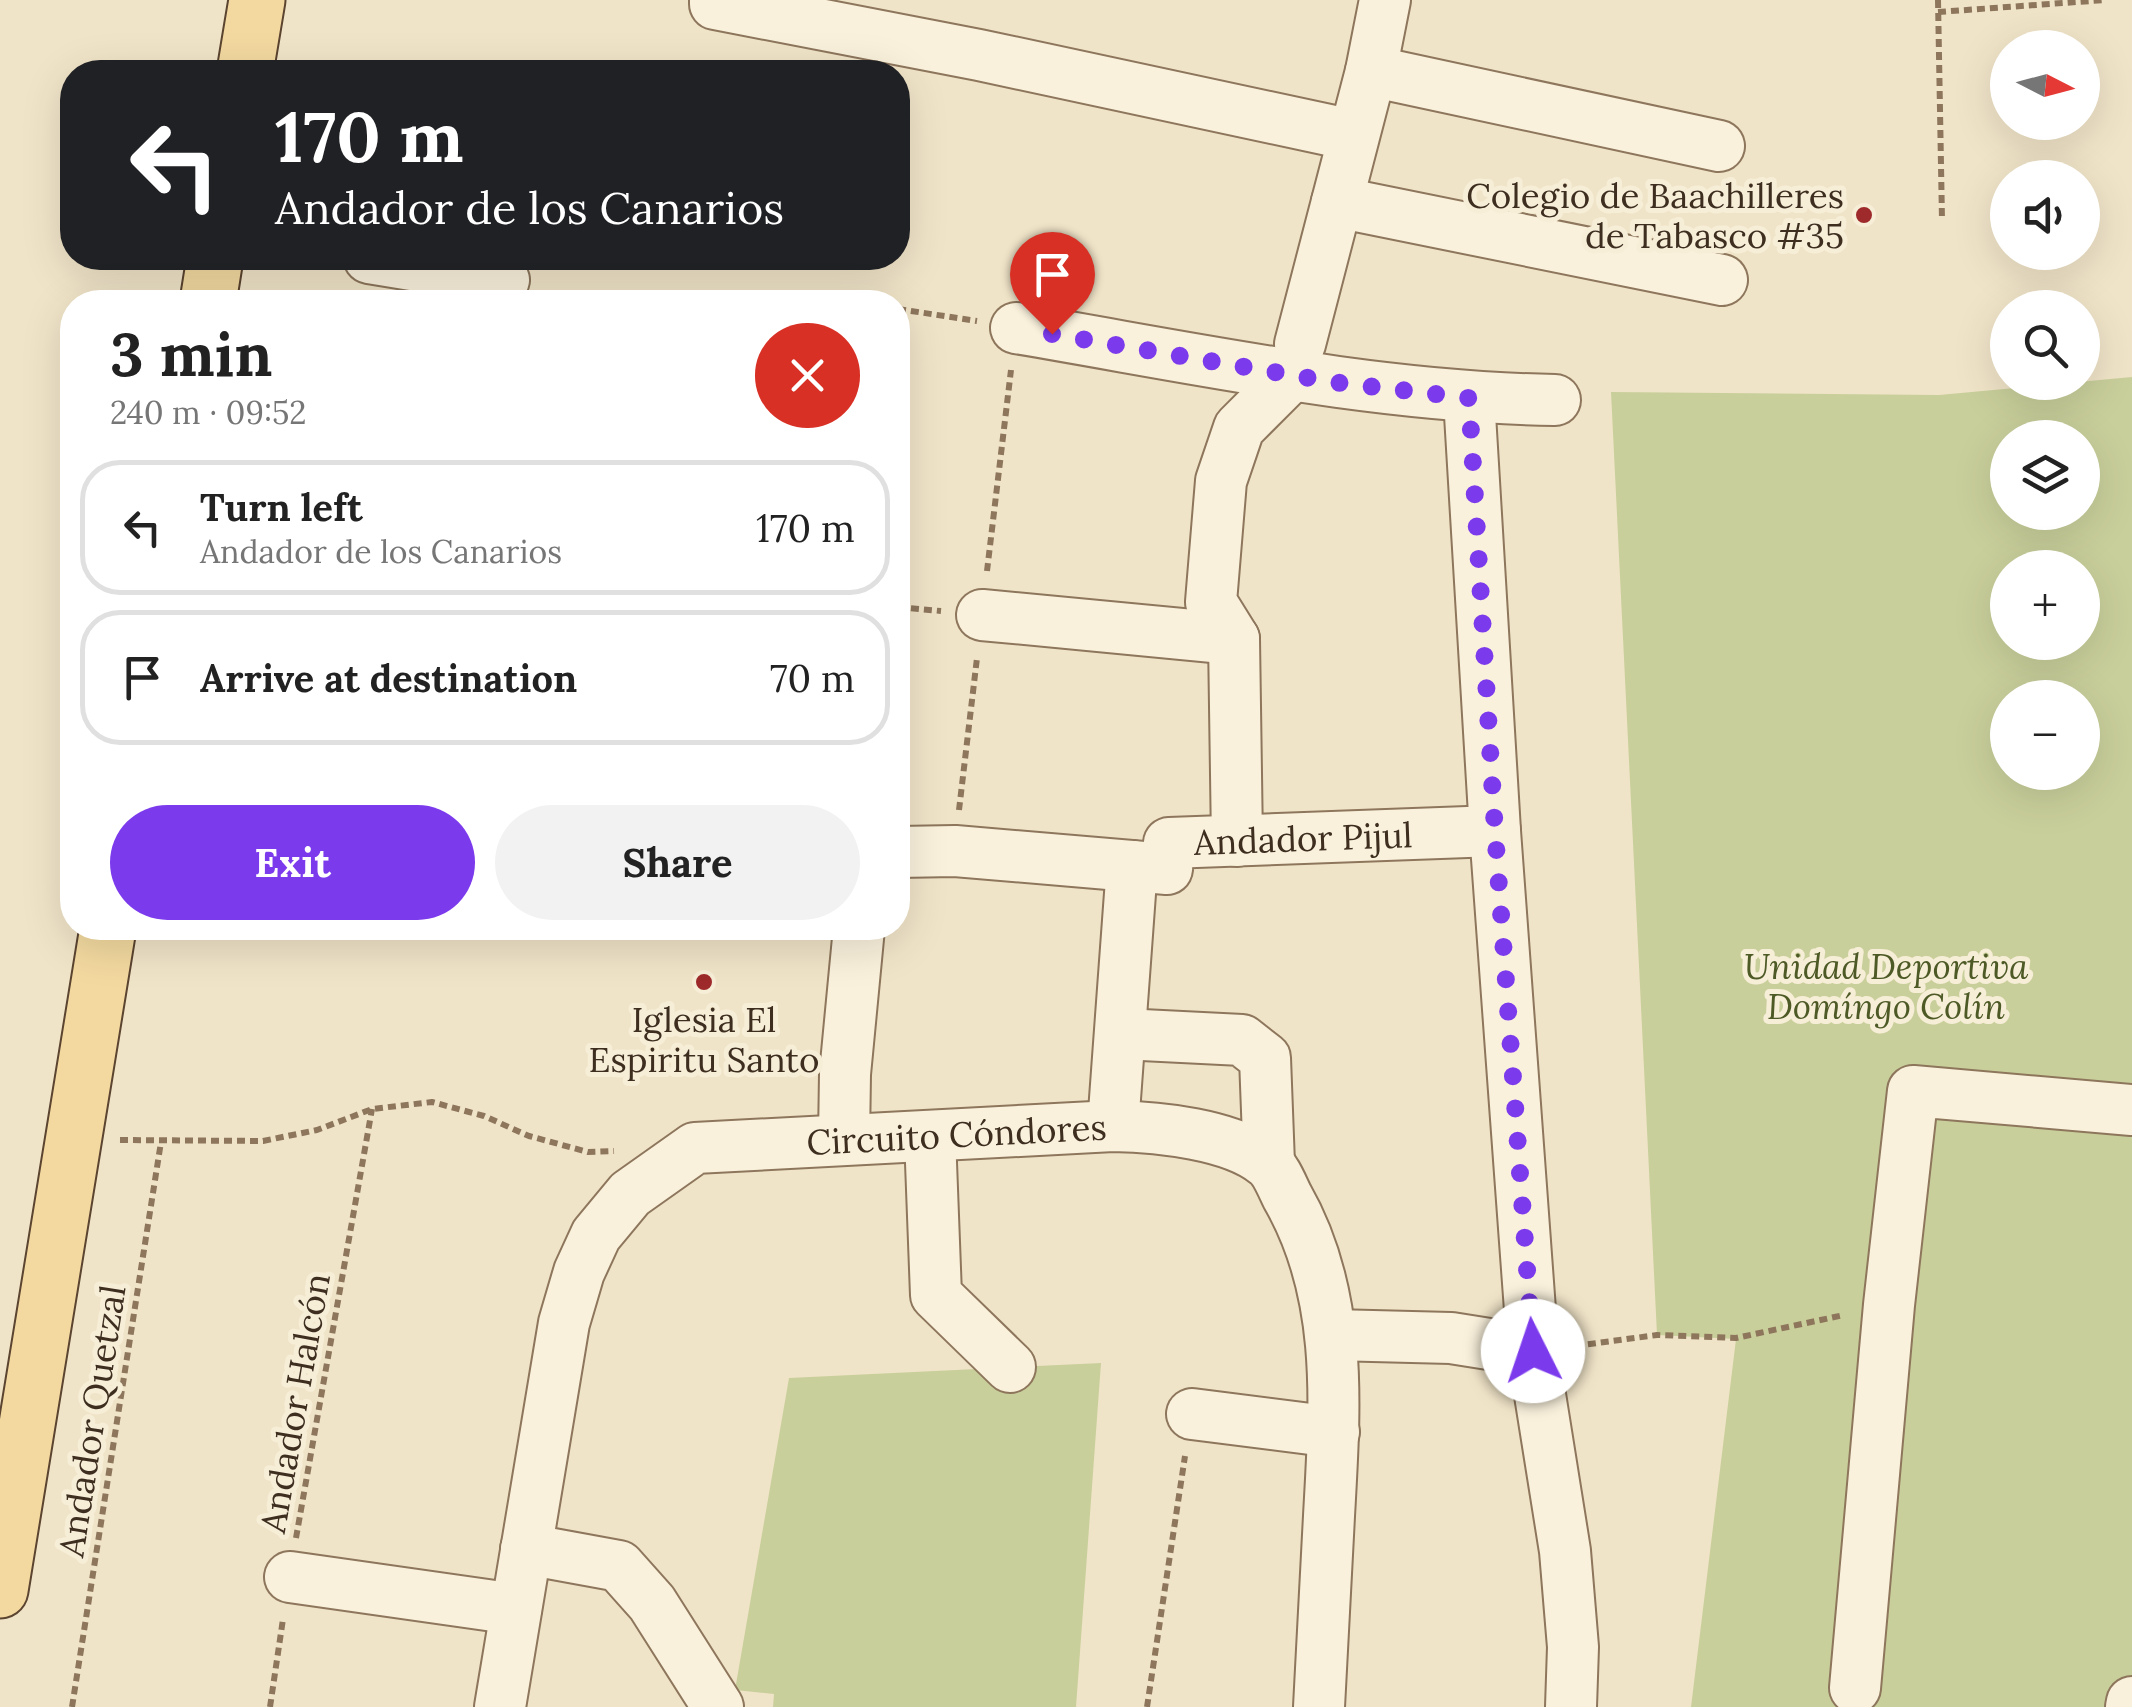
<!DOCTYPE html>
<meta charset="utf-8">
<style>
:root{--surface:#fff;--page:#f2f2f2;--text:#222;--muted:#767676;--line:#e0e0e0;--accent:#7c3aed}
body{margin:0;font-family:Lora,serif;background:var(--page);color:var(--text);height:100vh;display:flex;flex-direction:column;font-size:38px;white-space:nowrap}
*{box-sizing:border-box;margin:0}
p{font-size:32px;color:var(--muted)}
.icon{flex:none;width:55px;height:55px;fill:none;stroke:currentColor;stroke-width:2;stroke-linecap:round;stroke-linejoin:round}
.map{position:relative;flex:1;overflow:hidden}
.panel{position:absolute;left:60px;top:290px;width:850px;height:650px;display:flex;flex-direction:column;background:var(--surface);border-radius:40px;box-shadow:0 10px 40px #0002}
.panel>*{flex:none}
.guide{position:absolute;left:60px;top:60px;width:850px;height:210px;border-radius:40px;box-shadow:0 10px 40px #0002;background:#202124;color:#fff;overflow:hidden}
.needle{width:65px;rotate:96deg}
.buttons{position:absolute;left:1990px;top:30px;display:grid;gap:20px}
.buttons a{display:grid;place-items:center;width:110px;height:110px;border-radius:50%;background:var(--surface);box-shadow:0 10px 40px #0002;font-size:50px}
.pin{position:absolute;display:grid;place-items:center;width:85px;height:85px;color:#fff;margin:-102px -42px;border-radius:50% 50% 50% 0;rotate:-45deg;box-shadow:0 0 10px #0007}
.pin .icon{rotate:45deg}
.me{position:absolute;width:110px;margin:-55px;rotate:356deg;stroke-linejoin:round;filter:drop-shadow(0 0 8px #0008)}
.turn{display:flex;align-items:center;gap:35px;height:210px;padding:0 50px;font-size:45px}
.turn .icon{width:130px;height:130px;stroke-width:2.5}
.turn b{display:block;font-size:70px;line-height:85px}
.round{display:grid;place-items:center;flex:none;width:105px;height:105px;border-radius:52px;background:var(--page)}
.head{display:flex;align-items:center;justify-content:space-between;height:170px;padding:0 50px}
h1{font-size:60px;font-weight:700;line-height:75px}
.action{display:flex;gap:20px;margin-top:auto;padding:20px 50px}
.action a{flex:1;height:115px;border-radius:60px;background:var(--accent);color:#fff;font-size:40px;font-weight:700;line-height:115px;text-align:center}
.action a+a{background:var(--page);color:var(--text)}
ul{padding:0;list-style:none}
li{display:flex;align-items:center;gap:30px;height:135px;margin:0 20px 15px;padding:0 30px;border:5px solid var(--line);border-radius:40px}
li div{flex:1}
li b{display:block;font-size:38px}
li em{font-style:normal}
.map>svg:first-child{display:block}
.green{fill:#c9cf9b;fill-rule:evenodd}
.lines{fill:none;stroke-linecap:round;stroke-linejoin:round}
.minor-casing{stroke:#8d765c;stroke-width:54}
.major-casing{stroke:#5b4430;stroke-width:59}
.path{stroke:#8d765c;stroke-width:6;stroke-dasharray:8 5;stroke-linecap:butt}
.minor{stroke:#faf1dc;stroke-width:50}
.major{stroke:#f3d9a0;stroke-width:55}
.route{stroke:#7c3aed;stroke-width:18;stroke-dasharray:0 32.4}
.poi-dot{fill:#9e2a2b;stroke:#f7eed8;stroke-width:4}
.labels{text-anchor:middle;dominant-baseline:central;stroke-width:10;stroke-linejoin:round;paint-order:stroke}
.poi-label{font-size:35px;fill:#3d2e20;stroke:#f7eed8;text-anchor:end}
.street-label{font-size:35px;fill:#3d2e20;stroke:#f7eed8}
.park-label{font-size:35px;font-style:italic;fill:#4d5a26;stroke:#f7eed8}
</style>
<div class="map">
<svg width="2132" height="1707" viewBox="0 0 2132 1707">
<rect width="100%" height="100%" fill="#f0e4c8"/>
<g class="green">
<path d="M2132 377V1707H1691L1736 1339 1657 1335 1611 392 1939 395ZM2008 438H2082V512H2008ZM2008 568H2082V642H2008ZM2008 698H2082V772H2008Z"/>
<path d="M1101 1363 1076 1707H773L774 1694 735 1690 789 1378Z"/>
</g>
<g class="lines">
<defs>
<g id="minor">
<path d="M715 0V4L979 55 1352 135"/>
<path d="M1371 71 1719 146"/>
<path d="M1337 202 1722 280"/>
<path d="M369 258 504 280"/>
<path d="M1016 328C1195 358 1374 397 1555 400"/>
<path d="M1300 344 1371 71 1385 0"/>
<path d="M1469 398 1495 831 1533 1351 1565 1551 1573 1647 1571 1707"/>
<path d="M982 615 1234 639"/>
<path d="M1237 841 1234 639 1211 602 1221 481 1239 428 1293 374"/>
<path id="s1" d="M898 852 955 851 1167 869 1169 843 1495 831"/>
<path d="M1122 1034 1242 1040 1265 1058 1269 1164"/>
<path d="M1113 1126 1132 866"/>
<path d="M930 1136 936 1295 1010 1367"/>
<path d="M844 1139 845 1074 859 928"/>
<path d="M1333 1335 1451 1338 1533 1351"/>
<path d="M1192 1414 1334 1432"/>
<path d="M526 1549 619 1566 652 1603 718 1707"/>
<path d="M290 1577 516 1609"/>
<path d="M1855 1688 1889 1305 1913 1091 2132 1110"/>
<path id="s2" d="M500 1707 564 1323 579 1272 596 1235 630 1194 695 1148 1113 1126C1158 1127 1232 1134 1267 1163 1276 1170 1282 1186 1287 1196 1344 1295 1335 1406 1329 1516 1326 1580 1322 1643 1319 1707"/>
<path d="M2131 1707 2132 1702"/>
</g>
<g id="major">
<path d="M245 72 257 0"/>
<path d="M208 302 215 258"/>
<path d="M0 1590 108 928"/>
</g>
</defs>
<use href="#minor" class="minor-casing"/>
<use href="#major" class="major-casing"/>
<g class="path">
<path d="M1938 0 1942 220"/>
<path d="M1938 12 2105 0"/>
<path d="M898 309 977 321"/>
<path d="M987 571 1011 370"/>
<path d="M898 607 941 611"/>
<path d="M959 810 977 658"/>
<path d="M120 1140 263 1141 317 1130 372 1109 432 1102 484 1116 529 1136 588 1152 614 1151"/>
<path d="M1575 1346 1657 1335 1736 1338 1844 1315"/>
<path d="M296 1538 372 1109"/>
<path d="M72 1707 161 1142"/>
<path d="M270 1707 283 1619"/>
<path d="M1147 1707 1185 1456"/>
</g>
<use href="#minor" class="minor"/>
<use href="#major" class="major"/>
</g>
<g class="lines">
<path class="route" d="M1052 334 1333 382 1469 398 1495 831 1533 1351"/>
</g>
<g class="poi-dot">
<circle cx="1864" cy="215" r="10"/>
<circle cx="704" cy="982" r="10"/>
</g>
<g class="labels">
<g class="poi-label">
<text x="1844" y="195">Colegio de Baachilleres<tspan x="1844" dy="40">de Tabasco #35</tspan></text>
<text x="704" y="1019" text-anchor="middle">Iglesia El<tspan x="704" dy="40">Espiritu Santo</tspan></text>
</g>
<g class="street-label">
<text stroke="none"><textPath href="#s1" startOffset="430">Andador Pijul</textPath></text>
<text stroke="none"><textPath href="#s2" startOffset="878">Circuito Cóndores</textPath></text>
<text transform="translate(295 1403) rotate(-80)">Andador Halcón</text>
<text transform="translate(92 1421) rotate(-81)">Andador Quetzal</text>
</g>
<g class="park-label">
<text x="1886" y="966">Unidad Deportiva<tspan x="1886" dy="40">Domíngo Colín</tspan></text>
</g>
</g>
</svg>
<div class="buttons">
<a><svg class="needle" viewBox="-14 -14 28 28"><path d="M0-13l5 13h-10z" fill="#e53935"/><path d="M0 13l5-13h-10z" fill="#767676"/></svg></a>
<a><svg class="icon" aria-label="sound" viewBox="0 0 24 24"><path d="M4 9h4l5-4v14l-5-4H4zM17 9q2 3 0 6"/></svg></a>
<a><svg class="icon" aria-label="search" viewBox="0 0 24 24"><circle cx="10" cy="10" r="6"/><path d="M15 15l6 6"/></svg></a>
<a><svg class="icon" aria-label="layers" viewBox="0 0 24 24"><path d="M12 4l9 5-9 5-9-5zM3 14l9 5 9-5"/></svg></a>
<a>+</a>
<a>−</a>
</div>
<div class="pin" style="left:1052px;top:334px;background:#d93025"><svg class="icon" aria-label="arrive" viewBox="0 0 24 24"><path d="M6 21V4h12l-3 4 3 4H6"/></svg></div>
<svg class="me" style="left:1533px;top:1351px" viewBox="-20 -20 40 40"><circle r="19" fill="#fff"/><path d="M0-13L10 11 0 6-10 11z" fill="#7c3aed"/></svg>
<div class="guide">
<div class="turn"><svg class="icon" aria-label="left" viewBox="0 0 24 24"><path d="M17 20v-9H6M10 6l-5 5 5 5"/></svg><div><b>170 m</b>Andador de los Canarios</div></div>
</div>
<section class="panel">
<div class="head"><div><h1>3 min</h1><p>240 m · 09:52</p></div><a class="round" style="background:#d93025;color:#fff"><svg class="icon" aria-label="close" viewBox="0 0 24 24"><path d="M6 6l12 12M18 6L6 18"/></svg></a></div>
<ul>
<li><svg class="icon" aria-label="left" viewBox="0 0 24 24"><path d="M17 20v-9H6M10 6l-5 5 5 5"/></svg><div><b>Turn left</b><p>Andador de los Canarios</p></div><em>170 m</em></li>
<li><svg class="icon" aria-label="arrive" viewBox="0 0 24 24"><path d="M6 21V4h12l-3 4 3 4H6"/></svg><div><b>Arrive at destination</b></div><em>70 m</em></li>
</ul>
<div class="action"><a>Exit</a><a>Share</a></div>
</section>
</div>
